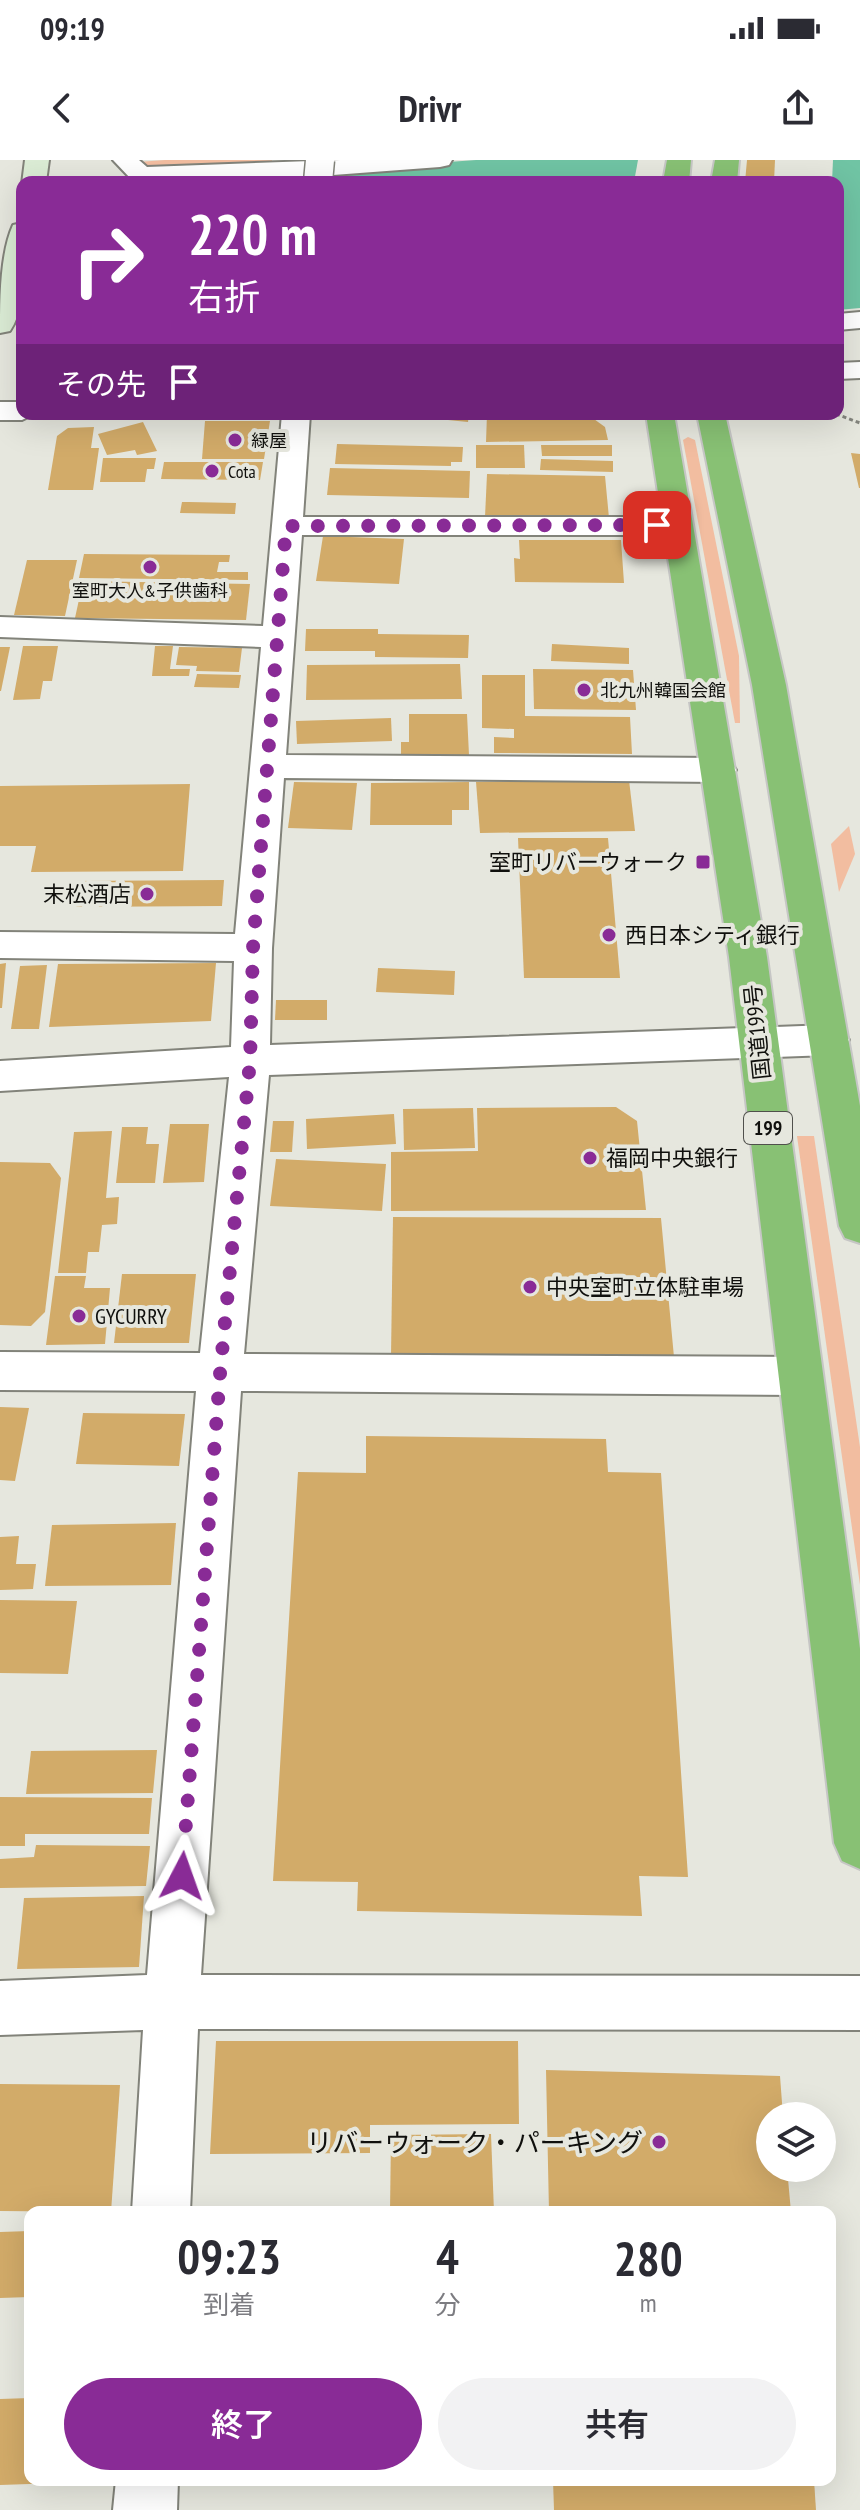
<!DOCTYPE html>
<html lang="ja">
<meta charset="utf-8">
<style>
:root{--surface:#fff;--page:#f2f2f3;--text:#2b2b33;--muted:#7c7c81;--accent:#892b96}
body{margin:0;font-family:"PT Sans Narrow","Noto Sans JP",sans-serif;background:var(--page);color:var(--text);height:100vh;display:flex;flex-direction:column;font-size:30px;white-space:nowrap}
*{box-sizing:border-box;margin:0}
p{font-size:26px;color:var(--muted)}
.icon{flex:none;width:44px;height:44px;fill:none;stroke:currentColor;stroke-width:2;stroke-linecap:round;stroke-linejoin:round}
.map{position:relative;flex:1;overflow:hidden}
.side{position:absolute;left:24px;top:2046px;width:812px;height:280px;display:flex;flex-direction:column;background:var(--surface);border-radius:16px;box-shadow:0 8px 32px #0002}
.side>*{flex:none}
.hud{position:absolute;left:16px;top:16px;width:828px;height:244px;border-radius:16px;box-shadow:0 8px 32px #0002;background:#892b96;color:#fff;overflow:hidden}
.buttons{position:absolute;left:756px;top:1942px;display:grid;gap:16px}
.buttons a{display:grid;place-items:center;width:80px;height:80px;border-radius:50%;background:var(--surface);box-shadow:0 8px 32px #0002;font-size:40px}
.pin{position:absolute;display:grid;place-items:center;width:68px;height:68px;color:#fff;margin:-34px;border-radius:16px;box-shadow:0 4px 12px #0006}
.me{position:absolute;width:88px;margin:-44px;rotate:4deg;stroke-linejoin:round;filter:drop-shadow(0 0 6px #0008)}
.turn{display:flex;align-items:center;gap:28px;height:168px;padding:0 40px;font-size:36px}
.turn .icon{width:104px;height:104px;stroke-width:2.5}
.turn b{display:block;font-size:56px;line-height:68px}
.then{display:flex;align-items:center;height:76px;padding:0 40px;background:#0003;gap:16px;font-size:30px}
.eta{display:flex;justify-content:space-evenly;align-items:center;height:136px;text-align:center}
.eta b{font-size:48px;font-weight:600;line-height:56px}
.primary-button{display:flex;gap:16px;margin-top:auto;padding:16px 40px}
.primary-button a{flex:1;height:92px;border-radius:48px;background:var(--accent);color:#fff;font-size:32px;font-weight:600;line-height:92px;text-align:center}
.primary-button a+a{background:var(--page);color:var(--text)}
.status{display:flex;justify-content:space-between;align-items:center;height:56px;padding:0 40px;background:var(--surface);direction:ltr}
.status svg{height:22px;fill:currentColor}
header{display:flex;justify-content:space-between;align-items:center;height:104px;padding:0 40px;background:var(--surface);font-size:36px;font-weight:600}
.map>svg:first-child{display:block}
.green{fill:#f2bda0}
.water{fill:#70c4a4}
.pier{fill:#e6e7de}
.building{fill:#d2ab69}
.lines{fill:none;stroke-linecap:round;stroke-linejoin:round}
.street-casing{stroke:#82837a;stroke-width:4}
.secondary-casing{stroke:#82837a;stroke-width:4}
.highway-casing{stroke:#c6c6c5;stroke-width:4}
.path{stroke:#83847d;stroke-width:3;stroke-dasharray:4 3;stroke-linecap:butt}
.street{fill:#fff;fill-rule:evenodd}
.secondary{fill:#dbecd5;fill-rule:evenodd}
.highway{fill:#88c174;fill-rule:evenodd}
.street-bridge-casing{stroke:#82837a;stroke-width:31;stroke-linecap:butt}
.street-bridge{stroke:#fff;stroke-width:28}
.route{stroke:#892b96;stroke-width:14;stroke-dasharray:0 25.2}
.poi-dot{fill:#892b96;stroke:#e6e7de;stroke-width:3}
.labels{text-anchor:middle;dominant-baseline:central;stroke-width:8;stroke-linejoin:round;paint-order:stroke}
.far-poi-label{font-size:18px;fill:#10100d;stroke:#e6e7de;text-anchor:start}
.shield{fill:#e6e7de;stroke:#50504c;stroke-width:2}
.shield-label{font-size:20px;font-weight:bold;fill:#10100d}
.poi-label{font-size:22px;fill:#10100d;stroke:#e6e7de;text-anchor:start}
.street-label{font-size:22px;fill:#10100d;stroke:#e6e7de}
.near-poi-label{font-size:26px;fill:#10100d;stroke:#e6e7de;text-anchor:end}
</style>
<div class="status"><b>09:19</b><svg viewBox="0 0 49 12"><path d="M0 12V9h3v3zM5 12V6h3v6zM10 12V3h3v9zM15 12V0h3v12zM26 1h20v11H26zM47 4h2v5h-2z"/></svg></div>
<header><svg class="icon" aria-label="back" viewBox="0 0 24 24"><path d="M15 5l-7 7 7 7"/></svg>Drivr<svg class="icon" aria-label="share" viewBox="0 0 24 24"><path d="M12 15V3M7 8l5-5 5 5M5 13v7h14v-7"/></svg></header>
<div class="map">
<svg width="860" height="2350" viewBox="0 0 860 2350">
<rect width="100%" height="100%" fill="#e6e7de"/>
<g class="green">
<path d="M165 0H272V3L141 8 138 2Z"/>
<path d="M688 277 695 280 739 496 740 563H735L683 280Z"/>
<path d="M849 666 855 694 839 732 831 684Z"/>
<path d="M797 976H814L860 1287V1425Z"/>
</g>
<path class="water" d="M476 0H860V148L838 150V22H176Z"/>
<g class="pier">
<path d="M638 0H833L832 22H634Z"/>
<path d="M22 29V221L0 224V31Z"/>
</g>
<g class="building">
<path d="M747 0H775L774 22H745Z"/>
<path d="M449 254H469L468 262 448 260Z"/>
<path d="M487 254H587L605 267 608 280 486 282Z"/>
<path d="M205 261H270L264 299H202Z"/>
<path d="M143 262 157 291 137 295 135 290 107 295 98 274Z"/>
<path d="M94 267 91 288H99L93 330H48L57 276 68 268Z"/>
<path d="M337 284 463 287 462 302H451V306L335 304Z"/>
<path d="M476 285H524L525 308H476Z"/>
<path d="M541 285H612V296H542Z"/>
<path d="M851 293 860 294V328H859Z"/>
<path d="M103 298H156L154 309H147L145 322H100Z"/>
<path d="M541 299 613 301V312L540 310Z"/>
<path d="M164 302H263L260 320 161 319Z"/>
<path d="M330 308 470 311 469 338 327 335Z"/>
<path d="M487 314 605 316 609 358 485 357Z"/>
<path d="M182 342H189L236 343 235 354 180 353Z"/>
<path d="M323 376 404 379 399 424 316 421Z"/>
<path d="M519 380H621L624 423 515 422 514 398 520 399Z"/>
<path d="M84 394 230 395 229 402H219L217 412H248V420L79 418Z"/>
<path d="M27 400H77L65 456 14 455Z"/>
<path d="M83 421 250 424 246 460 75 458Z"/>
<path d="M306 469H378V474L469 475 468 498 375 497V491H305Z"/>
<path d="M552 484 629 488V504L551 501Z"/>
<path d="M23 486H58L52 521H43L40 539 13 540Z"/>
<path d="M155 486H173L170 509H190L189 516H152Z"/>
<path d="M0 487H10L1 531H0Z"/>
<path d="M179 487 242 488 239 512 196 511 197 506 176 505Z"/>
<path d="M460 504 462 539 306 540 307 505Z"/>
<path d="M533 509 633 510 636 550 534 549Z"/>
<path d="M197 514 241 515 239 528 194 527Z"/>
<path d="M482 515H525V556L630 557 632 594 494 593V577L514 578V569L482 568Z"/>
<path d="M409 554H467L469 595H401V582H409Z"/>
<path d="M391 558 392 581 297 584 296 561Z"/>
<path d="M629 620 635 671 480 673 476 622Z"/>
<path d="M294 622 357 623 352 670 288 668Z"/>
<path d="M469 622V650H452V665H370L371 623Z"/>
<path d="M190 624 183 711 31 712 36 686H0V626Z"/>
<path d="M518 678H608L620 818H524Z"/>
<path d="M224 720 222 746 68 747 72 721Z"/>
<path d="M6 803 2 848H0V804Z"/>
<path d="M216 803 211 861 49 867 58 804Z"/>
<path d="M47 805 39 869H11L20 806Z"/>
<path d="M378 808 455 811 454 835 376 832Z"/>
<path d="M276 840H327V860H275Z"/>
<path d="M616 947 637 961 646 1050 391 1051V992L478 991 477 948Z"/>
<path d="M473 948 475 988 404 990 403 949Z"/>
<path d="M394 954 396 984 307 989 306 959Z"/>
<path d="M273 961H294L292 992H270Z"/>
<path d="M170 964H209L204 1022 163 1023Z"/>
<path d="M122 967H148L146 984H159L155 1023H116Z"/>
<path d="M112 971 106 1038 119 1037 117 1064 102 1065 99 1092H88L86 1113H58L74 972Z"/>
<path d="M276 999 386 1004 382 1051 270 1046Z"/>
<path d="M0 1002 50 1003 61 1018 45 1152 31 1166 0 1165Z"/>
<path d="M393 1057 661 1058 674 1197H391Z"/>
<path d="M122 1114H196L189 1183H114Z"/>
<path d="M55 1116H86L84 1128H110L105 1184 46 1185Z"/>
<path d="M0 1247 29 1248 15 1321 0 1320Z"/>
<path d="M83 1253 185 1254 179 1306 76 1304Z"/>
<path d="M366 1276 606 1279 608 1312 661 1313 688 1717 639 1716 642 1756 357 1751 358 1722 273 1721 298 1312 366 1313Z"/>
<path d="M176 1363 171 1425 45 1426 52 1365Z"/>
<path d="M19 1376 16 1404H36L33 1429 0 1430V1377Z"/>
<path d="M0 1440 77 1441 68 1514 0 1513Z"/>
<path d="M157 1590 153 1633 26 1634 31 1591Z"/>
<path d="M0 1637 152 1638 149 1674H25V1686H0Z"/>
<path d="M36 1685 150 1686 146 1726 0 1728V1699L34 1697Z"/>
<path d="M144 1736 139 1807 17 1809 24 1738Z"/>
<path d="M216 1881H518L519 1964 370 1965V1993L210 1994Z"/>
<path d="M546 1910 780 1916 783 1956H770V2008H787L791 2052H549Z"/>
<path d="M0 1924 120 1925 111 2052 0 2051Z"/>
<path d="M491 1974 494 2052H390L391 1975Z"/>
<path d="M30 2071V2137L0 2138V2072Z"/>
<path d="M30 2238V2320H59V2323L0 2325V2239Z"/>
<path d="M553 2320H814L816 2350H554Z"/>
</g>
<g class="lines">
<defs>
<g id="street">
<path d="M113 0H139L147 7 340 0H452L449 5 440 7 293 18 132 20Z"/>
<path d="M860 152V168L838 170V154Z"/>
<path d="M860 202V218L838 219V203Z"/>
<path d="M0 242H22V254H34L22 260H0Z"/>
<path d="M282 254H310L303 357H678L689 359 693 366 689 373 678 375H302L286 595 719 598 731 602 736 610 731 618 719 622 284 618 272 788 270 885 829 865 843 870 849 880 843 890 829 895 269 915 244 1194 799 1197 815 1203 821 1216 815 1229 799 1235 241 1231 201 1815 860 1816V1870L198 1869 190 2052H132L143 1870 0 1875V1821L147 1815 196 1231 0 1230V1192L200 1193 229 917 0 931V901L231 887 234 801 0 798V772L235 774 261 487 0 477V457L263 466Z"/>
<path d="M116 2320H178L177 2350H113Z"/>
</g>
<g id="secondary">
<path d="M25 0H49L46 22 22 24Z"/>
<path d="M22 63C22 96 29 143 10 171L0 173C0 140 0 94 13 65Z"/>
</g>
<g id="highway">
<path d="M667 0H691L689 22H663Z"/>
<path d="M715 0H739L737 22H711Z"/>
<path d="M646 254H674L767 797 860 1489V1709L842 1701 834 1683 729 797Z"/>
<path d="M697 254H725L786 525 860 946V1083L845 1078 839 1066 752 525Z"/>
</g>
</defs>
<use href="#street" class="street-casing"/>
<use href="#secondary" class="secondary-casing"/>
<use href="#highway" class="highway-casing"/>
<path class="path" d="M836 254 860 263"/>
<use href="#street" class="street"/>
<use href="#secondary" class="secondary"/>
<use href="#highway" class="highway"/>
<defs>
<path id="street-bridge" d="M318 22 320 0"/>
</defs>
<use href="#street-bridge" class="street-bridge-casing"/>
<use href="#street-bridge" class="street-bridge"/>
</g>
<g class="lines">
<path class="route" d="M182 1716 220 1214 250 901 253 788 286 366 657 365"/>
</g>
<g class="poi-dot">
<circle cx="235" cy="280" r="8"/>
<circle cx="212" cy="311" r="8"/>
<circle cx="150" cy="407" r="8"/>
<circle cx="584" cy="530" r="8"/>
<rect x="695" y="694" width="16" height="16" rx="4"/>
<circle cx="147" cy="734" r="8"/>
<circle cx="609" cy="775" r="8"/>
<circle cx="590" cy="998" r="8"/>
<circle cx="530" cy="1127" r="8"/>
<circle cx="79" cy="1156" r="8"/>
<circle cx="659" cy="1982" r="8"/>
</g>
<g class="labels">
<g class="far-poi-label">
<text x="251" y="280">緑屋</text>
<text x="228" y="311">Cota</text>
<text x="150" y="430" text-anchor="middle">室町大人&amp;子供歯科</text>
<text x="600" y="530">北九州韓国会館</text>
</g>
<rect class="shield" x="744" y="952" width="48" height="32" rx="6"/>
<g class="shield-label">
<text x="768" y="968">199</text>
</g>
<g class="poi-label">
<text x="687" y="702" text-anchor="end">室町リバーウォーク</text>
<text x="131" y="734" text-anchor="end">末松酒店</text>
<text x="625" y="775">西日本シティ銀行</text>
<text x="606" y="998">福岡中央銀行</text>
<text x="546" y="1127">中央室町立体駐車場</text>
<text x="95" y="1156">GYCURRY</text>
</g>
<g class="street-label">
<text transform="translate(757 872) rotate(-96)">国道199号</text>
</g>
<g class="near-poi-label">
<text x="643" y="1982">リバーウォーク・パーキング</text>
</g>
</g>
</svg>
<div class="buttons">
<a><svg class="icon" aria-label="layers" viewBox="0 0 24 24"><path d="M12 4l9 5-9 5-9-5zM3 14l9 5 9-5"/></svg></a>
</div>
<div class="pin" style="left:657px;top:365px;background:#d93025"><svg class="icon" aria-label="arrive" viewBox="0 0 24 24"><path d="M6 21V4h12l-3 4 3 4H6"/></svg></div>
<svg class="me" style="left:182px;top:1716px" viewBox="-20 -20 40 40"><path d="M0-17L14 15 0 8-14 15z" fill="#892b96" stroke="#fff" stroke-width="4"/></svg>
<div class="hud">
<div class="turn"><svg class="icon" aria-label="right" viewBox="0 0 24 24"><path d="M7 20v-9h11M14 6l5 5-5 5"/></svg><div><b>220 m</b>右折</div></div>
<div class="then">その先<svg class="icon" aria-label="arrive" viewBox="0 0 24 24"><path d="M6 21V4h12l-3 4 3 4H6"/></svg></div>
</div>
<section class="side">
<div class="eta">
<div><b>09:23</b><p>到着</p></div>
<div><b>4</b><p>分</p></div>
<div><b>280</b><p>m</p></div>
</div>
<div class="primary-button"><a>終了</a><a>共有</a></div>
</section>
</div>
